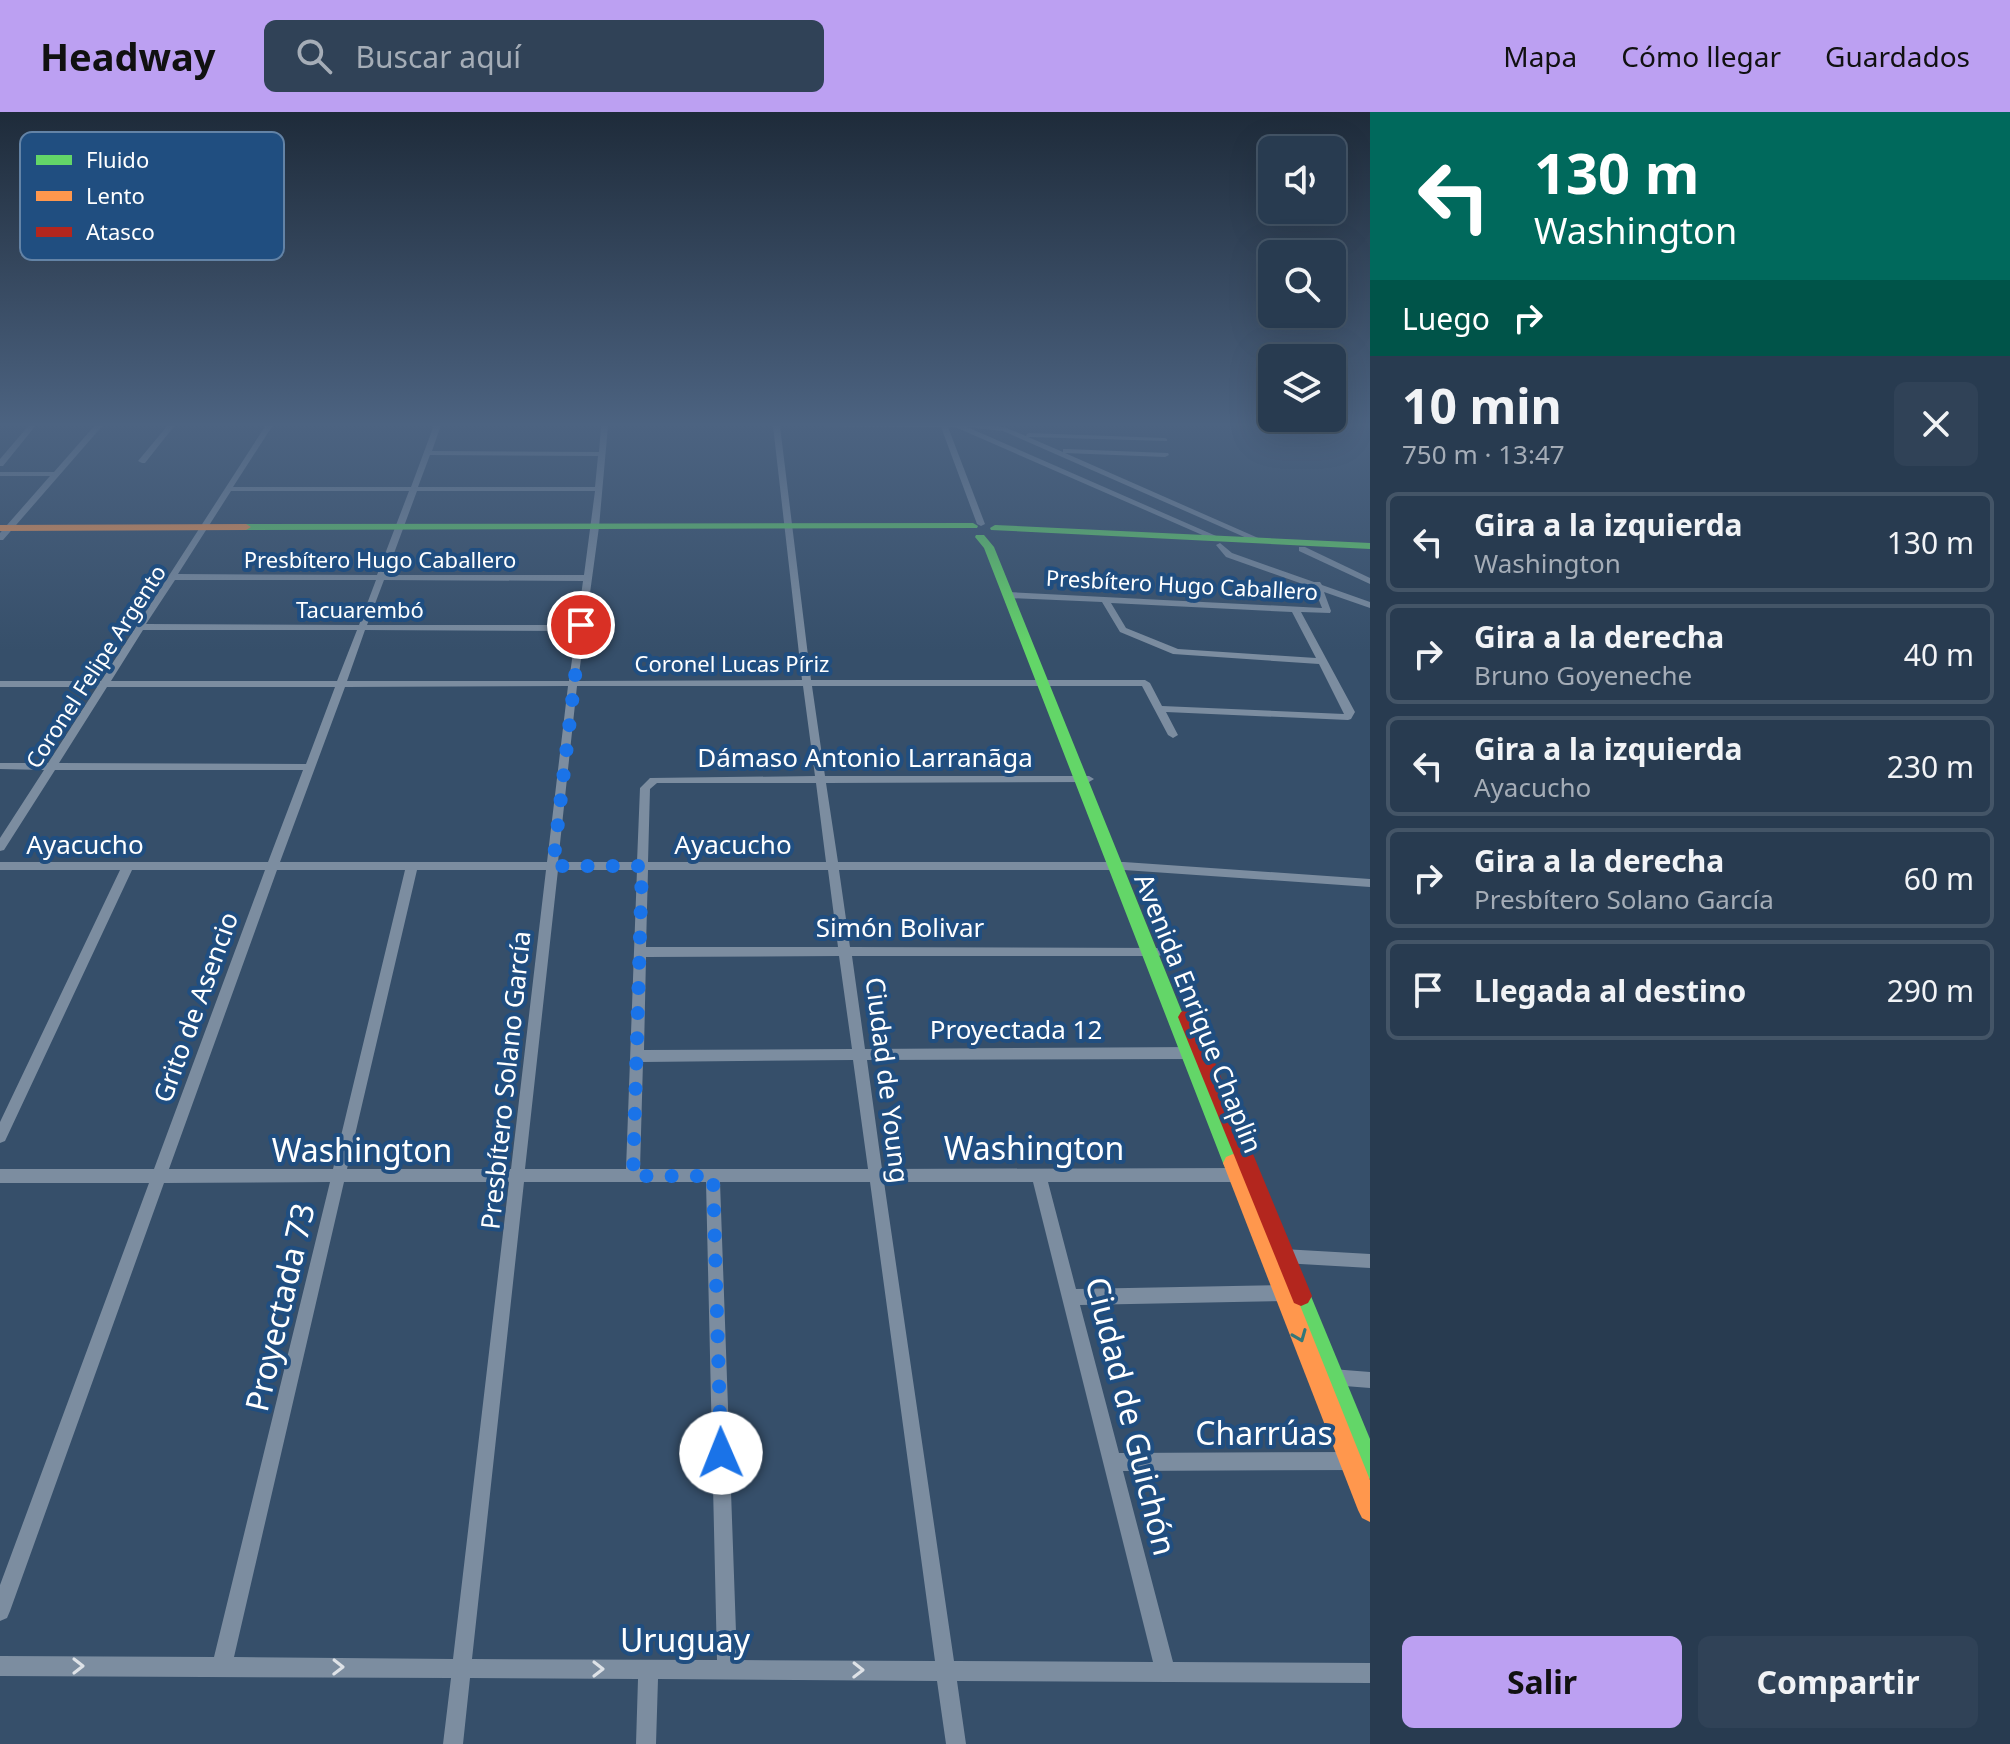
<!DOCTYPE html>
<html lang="es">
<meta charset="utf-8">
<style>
:root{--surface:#283b50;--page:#304257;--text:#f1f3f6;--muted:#a5adb7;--line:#445567;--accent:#bca0f2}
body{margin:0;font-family:"Noto Sans",sans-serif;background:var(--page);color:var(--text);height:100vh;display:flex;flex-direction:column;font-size:30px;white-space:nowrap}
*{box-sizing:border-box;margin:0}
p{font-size:26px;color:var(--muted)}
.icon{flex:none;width:44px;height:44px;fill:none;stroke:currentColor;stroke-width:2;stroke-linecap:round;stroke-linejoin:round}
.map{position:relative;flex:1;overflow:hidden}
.side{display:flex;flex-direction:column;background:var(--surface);width:640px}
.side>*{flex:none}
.banner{background:#00695c;color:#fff;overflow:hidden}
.fabs{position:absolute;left:1258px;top:24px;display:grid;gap:16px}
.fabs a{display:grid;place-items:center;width:88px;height:88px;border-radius:12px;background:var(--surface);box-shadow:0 8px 32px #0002,0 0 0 2px var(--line);font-size:40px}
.pin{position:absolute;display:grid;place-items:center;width:68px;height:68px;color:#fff;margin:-34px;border:4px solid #fff;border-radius:50%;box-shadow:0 2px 8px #0007}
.me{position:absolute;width:88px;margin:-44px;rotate:359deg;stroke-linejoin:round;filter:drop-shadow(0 0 6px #0008)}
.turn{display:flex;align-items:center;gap:28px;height:168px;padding:0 32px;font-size:36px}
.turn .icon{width:104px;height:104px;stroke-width:2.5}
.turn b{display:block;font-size:56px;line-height:68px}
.then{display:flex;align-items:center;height:76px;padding:0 32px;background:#0003;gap:16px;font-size:30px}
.round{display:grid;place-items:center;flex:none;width:84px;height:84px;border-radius:12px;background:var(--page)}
.headline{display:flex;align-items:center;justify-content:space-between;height:136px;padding:0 32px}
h1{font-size:48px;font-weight:700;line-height:60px}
.action{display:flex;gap:16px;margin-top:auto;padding:16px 32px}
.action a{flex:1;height:92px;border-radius:12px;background:var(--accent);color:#111;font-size:32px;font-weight:700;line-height:92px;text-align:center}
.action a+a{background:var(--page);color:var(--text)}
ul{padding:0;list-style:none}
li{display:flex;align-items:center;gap:24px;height:100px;margin:0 16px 12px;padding:0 16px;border:4px solid var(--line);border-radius:12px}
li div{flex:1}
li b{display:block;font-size:30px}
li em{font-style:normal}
header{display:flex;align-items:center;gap:48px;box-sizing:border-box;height:112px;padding:0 40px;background:var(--accent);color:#111}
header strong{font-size:38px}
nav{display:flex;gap:44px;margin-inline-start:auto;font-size:28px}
.search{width:560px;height:72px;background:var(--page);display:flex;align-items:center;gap:20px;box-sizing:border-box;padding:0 28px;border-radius:12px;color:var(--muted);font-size:30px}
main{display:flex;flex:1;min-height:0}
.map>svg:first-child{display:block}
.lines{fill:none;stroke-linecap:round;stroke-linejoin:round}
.street{fill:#7c8da0;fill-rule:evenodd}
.fast{fill:#63d668;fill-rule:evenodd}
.slow{fill:#ff974d;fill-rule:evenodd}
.jam{fill:#b3261e;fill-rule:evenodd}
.oneway{stroke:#347779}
.oneway2{stroke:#dee2e7}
.route{stroke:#1a73e8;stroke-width:14;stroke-dasharray:0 25.2}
.labels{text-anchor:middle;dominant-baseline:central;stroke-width:8;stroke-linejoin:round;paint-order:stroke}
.far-street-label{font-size:22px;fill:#fff;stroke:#204e80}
.street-label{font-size:26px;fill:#fff;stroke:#204e80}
.near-street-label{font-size:32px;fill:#fff;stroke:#204e80}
.key{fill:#204e80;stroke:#6383a6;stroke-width:2}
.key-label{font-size:22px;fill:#fff}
</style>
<header>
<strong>Headway</strong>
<div class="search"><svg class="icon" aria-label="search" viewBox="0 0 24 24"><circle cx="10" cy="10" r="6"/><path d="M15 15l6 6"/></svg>Buscar aquí</div>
<nav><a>Mapa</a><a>Cómo llegar</a><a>Guardados</a></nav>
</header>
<main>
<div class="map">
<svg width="1370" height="1632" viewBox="0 0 1370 1632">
<rect width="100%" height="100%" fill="#364f6a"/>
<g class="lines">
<g class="street">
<path d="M0 310H946L1004 315 1026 324 1027 322 1029 321 1165 326 1167 327V329L1028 325 1063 340V337H1066L1168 341 1169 343 1165 345 1065 341 1265 429 1258 431 1003 319 967 315 1223 427 1216 429 955 315H948L985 412 981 414 977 412 941 315 780 314 811 568H1145L1150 571 1162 594 1344 602 1319 552 1173 542 1120 520 1102 490 1008 486 1004 483 1008 480 1322 496 1314 476 1226 445 1216 433 1220 431 1232 441 1314 470H1320L1322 473 1370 490V496L1324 480 1331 499 1330 501 1301 500 1355 600 1351 607 1348 608 1166 600 1178 623 1173 626 1168 623 1142 574H812L825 664H1089L1094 667 1089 670 826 671 838 750H1124L1370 767V775L1124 758H839L850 835 1163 836 1165 839 1163 842 1159 844H852L865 937 1195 935 1200 937 1202 941 1200 945 1195 947 867 948 882 1057 1244 1056 1249 1058 1251 1063 1249 1068 1244 1070H1048L1076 1177 1288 1173 1294 1175 1296 1181 1294 1187 1288 1189 1080 1193 1119 1341 1354 1340 1360 1343 1363 1349 1360 1355 1354 1358 1123 1359 1173 1550 1370 1551V1571L957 1569 966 1632H946L937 1569 658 1567 656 1632H636L638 1567 470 1566 463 1632H443L451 1566 0 1564V1544L214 1545 330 1070 164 1071 10 1499 7 1506 0 1509V1473L149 1071H0V1057H154L265 758H132L5 1029 0 1031V1010L120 758H0V750H268L303 658H55L4 738 0 739V726L44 658 0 657V651H48L97 575H0V569H101L266 313H175L145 351H142L138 349 168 313 104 312 3 428H0V421L50 364H0V360H54L96 312H37L3 354H0V347L30 312H0ZM273 313H434L411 375H233ZM441 313 601 314 599 340 432 339ZM608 314H773L802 568 578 569 599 415ZM430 343 598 344 595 375H418ZM231 379H409L377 463 178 462ZM417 379H595L584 463H386ZM175 468H376L359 513 146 512ZM384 468 583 469 577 513H367ZM1111 491 1292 500 1316 546 1178 537 1126 516ZM143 518H357L337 569H111ZM365 518 576 519 569 569H347ZM568 574 547 750H280L345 575ZM577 574H803L815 664 650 666 640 676 637 750H558ZM107 575H335L306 652 59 651ZM657 671H816L826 750H648L650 677ZM277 758H405L333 1057H169ZM417 758H546L511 1057H347ZM558 758H637L626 1057H525ZM648 758H828L838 835H646ZM839 844 852 937 644 938 646 845ZM853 948 868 1057H640L643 950ZM344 1070H509L453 1547 234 1545ZM524 1070H706L717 1548 472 1547ZM720 1070H870L935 1549 737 1548ZM884 1070H1033L1153 1550 954 1549Z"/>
<path d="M1299 435H1305L1370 466V472L1299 439Z"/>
<path d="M1283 1137 1370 1142V1156L1283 1151 1278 1149 1275 1144 1278 1139Z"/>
<path d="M1332 1257 1370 1260V1276L1332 1273 1326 1271 1324 1265 1326 1259Z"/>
</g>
<g class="fast">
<path d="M973 411 978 414 977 416 246 418 241 415 246 412Z"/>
<path d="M995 413 1370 431V437L991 418 990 416Z"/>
<path d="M976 423H984L994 435 1243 1051 1240 1057 1233 1060 1226 1057 1223 1051 984 436 975 425Z"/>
<path d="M1301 1174 1308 1177 1370 1327V1367L1362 1363 1290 1184 1294 1177Z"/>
</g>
<g class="slow">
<path d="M0 413 246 412 251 415 246 418 0 419Z"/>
<path d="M1233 1042 1240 1045 1243 1051 1370 1368V1410L1362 1406 1358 1398 1223 1051 1226 1045Z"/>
</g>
<path class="jam" d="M1187 898 1193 900 1196 905 1312 1184 1308 1191 1301 1194 1294 1191 1178 905 1181 900Z"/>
</g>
<defs><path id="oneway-chevron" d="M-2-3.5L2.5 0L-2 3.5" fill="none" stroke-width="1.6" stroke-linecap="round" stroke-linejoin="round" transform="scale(2)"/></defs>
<use class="oneway" href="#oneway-chevron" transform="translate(1300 1224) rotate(68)"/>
<g class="oneway2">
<use href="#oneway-chevron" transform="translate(78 1554)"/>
<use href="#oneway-chevron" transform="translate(338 1555) rotate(1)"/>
<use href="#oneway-chevron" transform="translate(598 1557)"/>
<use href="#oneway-chevron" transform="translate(858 1558) rotate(1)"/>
</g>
<linearGradient id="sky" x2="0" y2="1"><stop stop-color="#1e2b3a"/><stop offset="0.58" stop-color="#4c6381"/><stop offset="1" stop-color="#4c6381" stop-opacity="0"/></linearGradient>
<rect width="1370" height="539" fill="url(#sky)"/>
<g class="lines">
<path class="route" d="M581 513 553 754H642L633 1064H713L721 1341"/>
</g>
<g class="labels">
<g class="far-street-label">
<text x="380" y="447">Presbítero Hugo Caballero</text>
<text transform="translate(1182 472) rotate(3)">Presbítero Hugo Caballero</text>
<text x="360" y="497">Tacuarembó</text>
<text x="732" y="551">Coronel Lucas Píriz</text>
<text transform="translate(95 554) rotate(-57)">Coronel Felipe Argento</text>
</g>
<g class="street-label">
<text x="865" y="645">Dámaso Antonio Larranãga</text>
<text x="85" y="732">Ayacucho</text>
<text x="733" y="732">Ayacucho</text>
<text x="900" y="815">Simón Bolivar</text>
<text transform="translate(195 895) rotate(-70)">Grito de Asencio</text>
<text transform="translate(1199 901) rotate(68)">Avenida Enrique Chaplin</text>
<text x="1016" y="917">Proyectada 12</text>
<text transform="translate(505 968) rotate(-84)">Presbítero Solano García</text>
<text transform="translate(888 968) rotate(83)">Ciudad de Young</text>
</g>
<g class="near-street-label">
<text x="1034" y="1035">Washington</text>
<text x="362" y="1037">Washington</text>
<text transform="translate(279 1195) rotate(-77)">Proyectada 73</text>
<text transform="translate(1132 1304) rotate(76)">Ciudad de Guichón</text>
<text x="1264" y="1320">Charrúas</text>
<text x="685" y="1527">Uruguay</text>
</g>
</g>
<rect x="20" y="20" width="264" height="128" rx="12" class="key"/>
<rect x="36" y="43" width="36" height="10" fill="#63d668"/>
<rect x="36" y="79" width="36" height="10" fill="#ff974d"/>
<rect x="36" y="115" width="36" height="10" fill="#b3261e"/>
<g class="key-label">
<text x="86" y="56">Fluido</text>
<text x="86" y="92">Lento</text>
<text x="86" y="128">Atasco</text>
</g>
</svg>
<div class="fabs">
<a><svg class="icon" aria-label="sound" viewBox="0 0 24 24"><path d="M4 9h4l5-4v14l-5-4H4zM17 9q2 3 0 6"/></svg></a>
<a><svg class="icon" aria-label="search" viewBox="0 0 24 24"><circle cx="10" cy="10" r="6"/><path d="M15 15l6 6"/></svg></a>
<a><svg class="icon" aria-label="layers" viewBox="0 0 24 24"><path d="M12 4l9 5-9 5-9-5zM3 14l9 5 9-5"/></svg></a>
</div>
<div class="pin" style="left:581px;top:513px;background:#d93025"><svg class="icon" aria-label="arrive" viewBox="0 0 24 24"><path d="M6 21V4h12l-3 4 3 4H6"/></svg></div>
<svg class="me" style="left:721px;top:1341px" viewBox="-20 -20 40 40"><circle r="19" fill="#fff"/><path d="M0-13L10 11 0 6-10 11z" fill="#1a73e8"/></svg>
</div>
<section class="side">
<div class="banner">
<div class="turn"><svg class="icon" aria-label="left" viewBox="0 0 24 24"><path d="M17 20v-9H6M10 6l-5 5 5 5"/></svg><div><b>130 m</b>Washington</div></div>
<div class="then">Luego<svg class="icon" aria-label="right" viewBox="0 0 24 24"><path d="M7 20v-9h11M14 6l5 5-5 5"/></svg></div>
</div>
<div class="headline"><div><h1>10 min</h1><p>750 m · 13:47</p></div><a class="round"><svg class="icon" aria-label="close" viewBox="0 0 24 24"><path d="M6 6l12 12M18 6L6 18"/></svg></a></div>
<ul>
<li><svg class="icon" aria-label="left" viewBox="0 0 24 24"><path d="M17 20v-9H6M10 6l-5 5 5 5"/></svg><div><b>Gira a la izquierda</b><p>Washington</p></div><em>130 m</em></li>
<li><svg class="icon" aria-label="right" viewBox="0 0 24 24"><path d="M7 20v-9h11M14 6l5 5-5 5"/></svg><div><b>Gira a la derecha</b><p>Bruno Goyeneche</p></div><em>40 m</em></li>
<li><svg class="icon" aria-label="left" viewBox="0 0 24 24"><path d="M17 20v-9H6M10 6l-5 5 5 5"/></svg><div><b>Gira a la izquierda</b><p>Ayacucho</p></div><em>230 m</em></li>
<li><svg class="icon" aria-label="right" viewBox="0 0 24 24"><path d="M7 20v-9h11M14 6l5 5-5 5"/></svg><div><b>Gira a la derecha</b><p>Presbítero Solano García</p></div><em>60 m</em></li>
<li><svg class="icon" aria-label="arrive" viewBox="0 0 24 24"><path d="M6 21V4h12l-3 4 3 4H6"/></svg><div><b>Llegada al destino</b></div><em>290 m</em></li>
</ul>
<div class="action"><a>Salir</a><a>Compartir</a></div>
</section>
</main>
